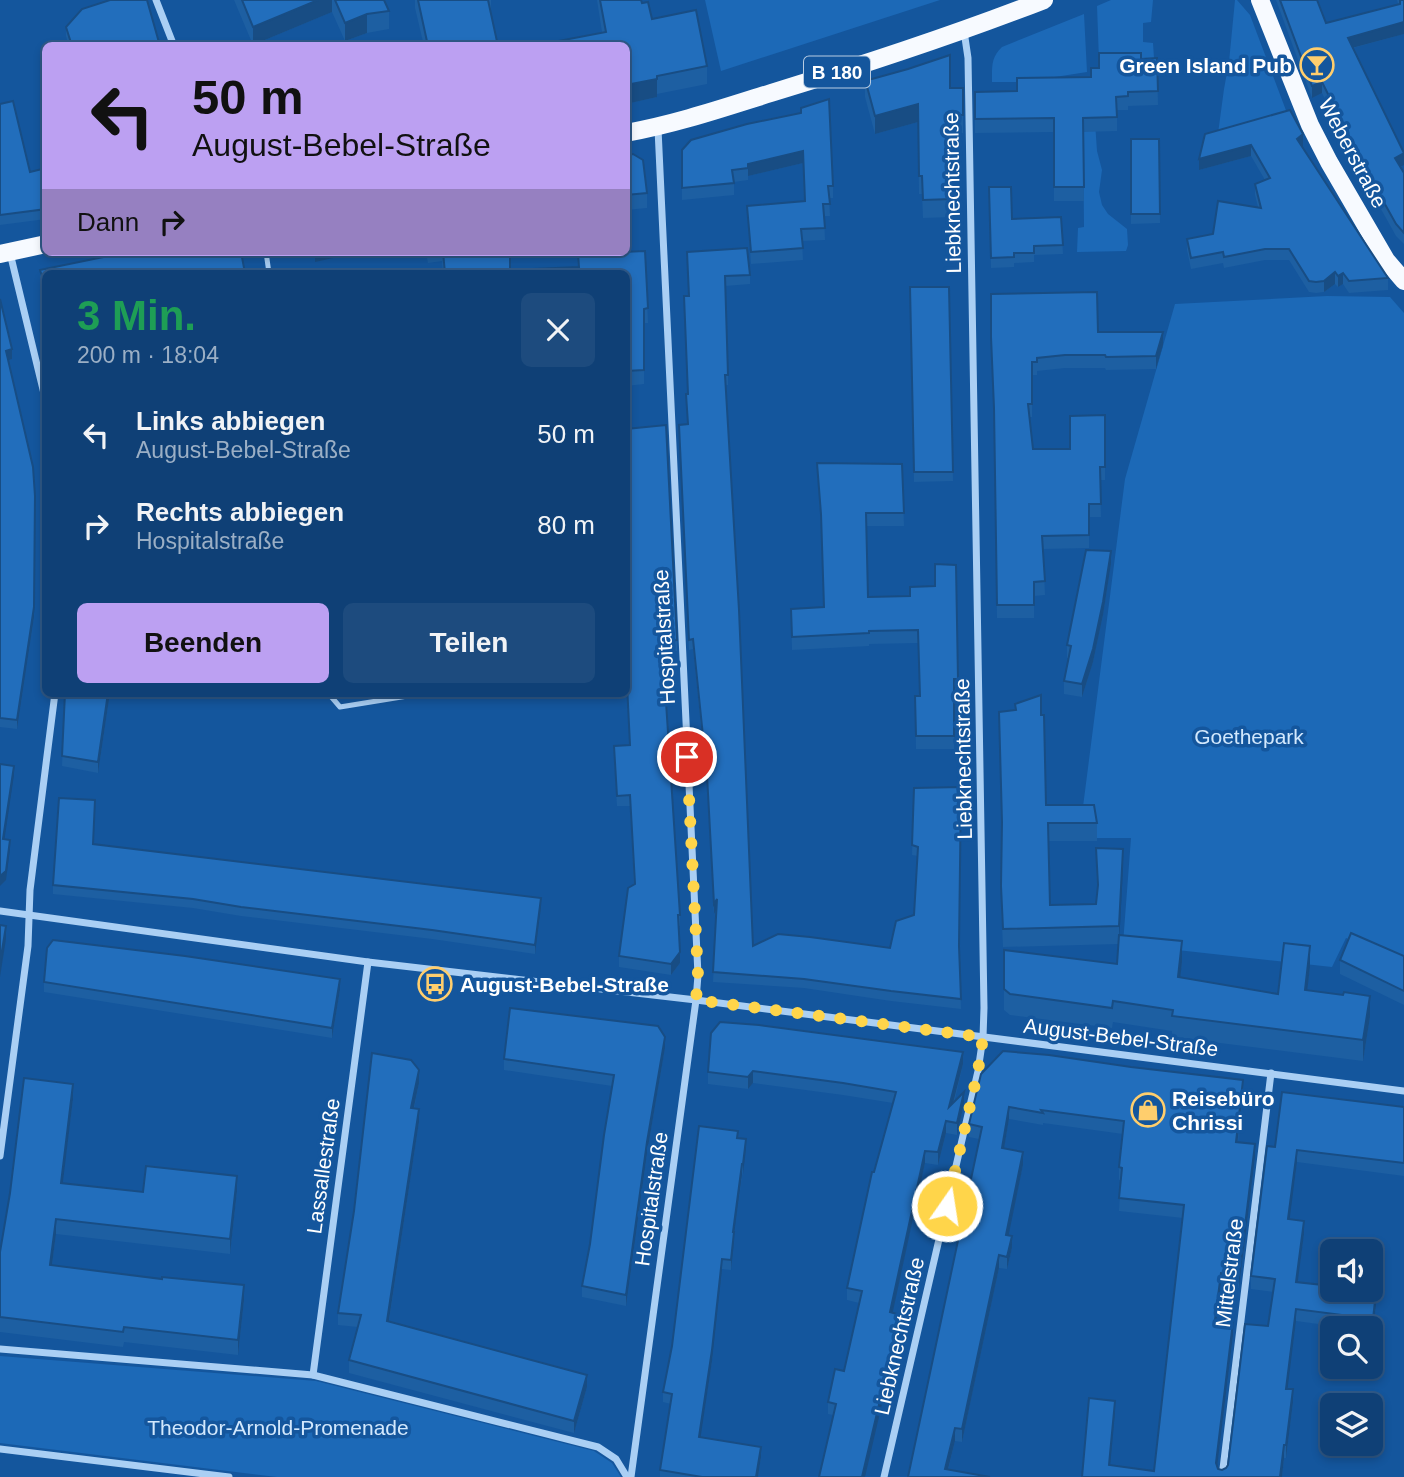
<!DOCTYPE html>
<html lang="de">
<meta charset="utf-8">
<style>
:root{--surface:#0f4076;--page:#1d4b7e;--text:#f1f3f6;--muted:#9bafc5;--line:#2f5988;--accent:#bca0f2}
body{margin:0;font-family:Helvetica,sans-serif;background:var(--page);color:var(--text);height:100vh;display:flex;flex-direction:column;font-size:26px;white-space:nowrap}
*{box-sizing:border-box;margin:0}
p{font-size:23px;color:var(--muted)}
.icon{flex:none;width:38px;height:38px;fill:none;stroke:currentColor;stroke-width:2;stroke-linecap:round;stroke-linejoin:round}
.map{position:relative;flex:1;overflow:hidden}
.drawer{position:absolute;left:42px;top:270px;width:588px;height:427px;display:flex;flex-direction:column;background:var(--surface);border-radius:10px;box-shadow:0 4px 10px #0003,0 0 0 2px var(--line)}
.drawer>*{flex:none}
.top-card{position:absolute;left:42px;top:42px;width:588px;height:214px;border-radius:10px;box-shadow:0 4px 10px #0003,0 0 0 2px var(--line);background:#bca0f2;color:#111;overflow:hidden}
.controls{position:absolute;left:1320px;top:1239px;display:grid;gap:14px}
.controls a{display:grid;place-items:center;width:63px;height:63px;border-radius:10px;background:var(--surface);box-shadow:0 4px 10px #0003,0 0 0 2px var(--line);font-size:35px}
.pin{position:absolute;display:grid;place-items:center;width:60px;height:60px;color:#fff;margin:-30px;border:4px solid #fff;border-radius:50%;box-shadow:0 2px 7px #0007}
.me{position:absolute;width:77px;margin:-38px;rotate:13deg;stroke-linejoin:round;filter:drop-shadow(0 0 5px #0008)}
.turn{display:flex;align-items:center;gap:24px;height:147px;padding:0 35px;font-size:32px}
.turn .icon{width:91px;height:91px;stroke-width:2.5}
.turn b{display:block;font-size:49px;line-height:60px}
.then{display:flex;align-items:center;height:66px;padding:0 35px;background:#0003;gap:14px;font-size:26px}
.round{display:grid;place-items:center;flex:none;width:74px;height:74px;border-radius:10px;background:var(--page)}
.overview{display:flex;align-items:center;justify-content:space-between;height:119px;padding:0 35px}
h1{font-size:42px;font-weight:700;line-height:52px;color:#1e9e55}
.button{display:flex;gap:14px;margin-top:auto;padding:14px 35px}
.button a{flex:1;height:80px;border-radius:10px;background:var(--accent);color:#111;font-size:28px;font-weight:700;line-height:80px;text-align:center}
.button a+a{background:var(--page);color:var(--text)}
ul{padding:0;list-style:none}
li{display:flex;align-items:center;gap:21px;height:91px;padding:0 35px}
li div{flex:1}
li b{display:block;font-size:26px}
li em{font-style:normal}
.map>svg:first-child{display:block}
.green{fill:#1c69b7}
.lines{fill:none;stroke-linecap:round;stroke-linejoin:round}
.lane{stroke:#aacff4;stroke-width:5}
.street{stroke:#aacff4;stroke-width:7}
.primary{stroke:#f7faff;stroke-width:18}
.wall{fill:#1d5fa2}
.shaded-wall{fill:#184d84}
.building{fill:#226ebc;stroke:#184d84;stroke-width:2}
.route{stroke:#ffd54a;stroke-width:12;stroke-dasharray:0 21.6}
.labels{text-anchor:middle;dominant-baseline:central;stroke-width:7;stroke-linejoin:round;paint-order:stroke}
.shield{fill:#14569d;stroke:#b8cce2;stroke-width:2}
.shield-label{font-size:19px;font-weight:bold;fill:#fff}
.poi-label{font-size:21px;font-weight:bold;fill:#fff;stroke:#14569d;text-anchor:start}
.street-label{font-size:21px;fill:#fff;stroke:#14569d}
.park-label{font-size:21px;fill:#d2e8fd;stroke:#14569d}
</style>
<div class="map">
<svg width="1404" height="1477" viewBox="0 0 1404 1477">
<rect width="100%" height="100%" fill="#14569d"/>
<g class="green">
<path d="M705 0H940L721 71Z"/>
<path d="M1111 0H1153L1151 22 1143 23V42L1153 43 1154 58 1099 60 1097 6Z"/>
<path d="M1235 0H1237L1250 15 1290 121 1217 141 1224 89 1229 62Z"/>
<path d="M1084 14 1087 72 1023 82H992C992 67 991 57 1002 47Z"/>
<path d="M1083 121 1095 122 1097 151 1102 170 1099 192 1102 205 1108 214 1127 229 1128 245 1126 251 1077 252 1078 228 1084 227Z"/>
<path d="M1327 296 1390 297 1404 313V962L1346 938 1332 967 1123 944 1131 838H1079L1125 479 1175 304Z"/>
<path d="M0 1356 316 1381 594 1451 612 1463 621 1477H277L0 1443Z"/>
</g>
<g class="lines">
<g class="lane">
<path d="M266 252 269 273"/>
<path d="M328 693 340 707 426 693"/>
</g>
<g class="street">
<path d="M156 0 174 46"/>
<path d="M10 253 46 402"/>
<path d="M0 911 368 962 696 1000 1404 1091"/>
<path d="M0 1156 28 946 30 890 55 693"/>
<path d="M0 1349 313 1375 598 1447 616 1459 627 1477"/>
<path d="M313 1375 368 962"/>
<path d="M0 1449 229 1477"/>
<path d="M631 1477 696 1000 698 975 658 129"/>
<path d="M884 1477 978 1071 983 1037 984 1008 968 58 964 31"/>
<path d="M1222 1477 1271 1073"/>
</g>
<g class="primary">
<path d="M1260 0 1310 125 1329 162 1386 260 1404 281"/>
<path d="M626 133C676 124 723 108 771 93 863 65 954 35 1044 0"/>
<path d="M0 254 46 244"/>
</g>
</g>
<g class="wall">
<path d="M234 0H384L389 11V29L367 33 345 41 332 12 253 45Z"/>
<path d="M415 0H491V11L498 46H424L415 8Z"/>
<path d="M597 0H641L642 3 652 19 707 66V84L657 94V97L626 104V46L543 44 602 32Z"/>
<path d="M1276 0H1317L1326 23 1398 4 1397 0H1404V34L1353 48 1404 173V244L1396 236 1367 184 1322 93 1312 98Z"/>
<path d="M66 27 160 46H69L66 36Z"/>
<path d="M1157 58 1158 105 1128 106V110H1117V131L1083 132 1084 201H1054V132L975 133V92L1017 91 1091 77 1099 68 1141 59Z"/>
<path d="M865 79 950 88 963 115V133H951L952 217 923 218 922 194H919L918 122 875 134 865 97Z"/>
<path d="M0 104 30 172 46 168V219L0 225Z"/>
<path d="M801 113 833 186V198H829L830 216H824L825 240 802 241 803 260 751 264 747 206 804 201 803 163 748 176V180L734 182V195L682 200V150Z"/>
<path d="M1205 134 1303 146 1302 147 1388 278V290L1349 293 1343 284 1338 287 1335 284 1324 292 1316 293 1309 292 1289 260H1265L1224 268 1223 263 1191 269 1187 250V239L1213 234 1258 207 1255 195V184L1265 180 1251 156 1199 170Z"/>
<path d="M1131 139H1159L1160 223 1131 224Z"/>
<path d="M626 155 647 193V208L626 210Z"/>
<path d="M989 187 1012 219 1061 217 1063 254 1034 255V262L1014 263V267L991 268Z"/>
<path d="M645 251 648 323H644V384L626 386V273H443L442 261 428 263 426 252H510V270L578 267V254Z"/>
<path d="M687 252 750 275V284L725 286 728 375V385H726L753 946 890 948 914 915 918 856 912 855 914 788 959 950 961 1009 891 1001 804 988 713 982 717 910 714 914 707 785 693 649 689 650 679 435 688 424 686 394H688L689 296Z"/>
<path d="M40 270 46 273V299L40 280Z"/>
<path d="M910 287H949L953 481 914 482Z"/>
<path d="M991 294 1098 332 1163 345 1156 369 1106 370 1105 368H1065L1037 371V375H1032V417H1030L1033 449H1070L1105 415V480H1100L1101 517H1089V548L1043 549 1045 595 1034 596V618H997L994 421 991 350Z"/>
<path d="M0 299 12 359 8 360 34 617 17 729 0 727Z"/>
<path d="M626 429 677 640V651L662 652 680 915V926H679L680 963 671 975 619 967V956L634 885 630 806H617L614 757V746L630 745Z"/>
<path d="M817 463 902 464 904 526H866L868 597 910 596 935 586 956 565 958 692H954V749H916L915 696H920L918 643 869 644V646L792 650 791 609 824 607 821 527Z"/>
<path d="M1111 564 1103 615 1093 662 1082 697 1064 694V681L1068 658H1067V645Z"/>
<path d="M65 693H110L98 773 62 766Z"/>
<path d="M1046 805 1097 823V841H1048L1050 905 1096 904 1097 891 1096 848 1123 867 1119 935 1182 962 1180 977 1278 994 1310 967 1307 990 1370 1017 1363 1061 1172 1037V1031L1113 1022 1112 1028 1010 1015 1004 1010V950L1117 964 1119 944 1003 947 1001 904V833Z"/>
<path d="M93 844 541 907 535 954 432 939 241 916 193 908 53 894V885Z"/>
<path d="M1404 956V1005L1340 974V960Z"/>
<path d="M44 982 340 990 332 1038 44 992Z"/>
<path d="M665 1048 647 1153 626 1306 582 1297V1286L590 1244 612 1086 504 1070V1059Z"/>
<path d="M963 1064 954 1103 964 1104 957 1135 946 1133 938 1165 925 1163 892 1313 900 1327 833 1415 828 1414V1402L844 1371 859 1303 847 1300V1288L874 1172 893 1103 843 1095 753 1083 748 1089 708 1084V1072Z"/>
<path d="M981 1074 1243 1093 1238 1142 1255 1157 1239 1288 1221 1286 1217 1320 1233 1335 1217 1467 1218 1469 1222 1470 1226 1468 1228 1465 1268 1326 1273 1292 1251 1289V1276L1275 1147 1404 1107V1176L1297 1162 1289 1219 1304 1234 1297 1282 1376 1305 1373 1331H1370V1328H1348L1296 1321 1287 1389 1293 1402 1286 1458H1284L1282 1477H1082L1115 1413 1110 1466 1154 1471 1183 1218 1119 1211 1121 1180H1119V1167L1123 1134 1043 1123V1125L1009 1119 1004 1148 1023 1165 1008 1235 1012 1248 1007 1269 999 1268 962 1442 955 1441 948 1470 908 1477 979 1139 969 1137V1124Z"/>
<path d="M419 1083 414 1109 419 1122 389 1321 587 1387 574 1433 349 1373V1360L358 1327 338 1325V1313Z"/>
<path d="M73 1099 62 1183 143 1192 237 1191 230 1254 56 1234 52 1265 162 1279 244 1300 238 1355 124 1342 123 1347 0 1332V1252Z"/>
<path d="M746 1149 734 1232V1242L731 1270 722 1269 712 1361 700 1438 761 1457 758 1477H660V1470L671 1404 663 1402V1392Z"/>
</g>
<g class="shaded-wall">
<path d="M318 0H332V12L253 45V27Z"/>
<path d="M367 14V33L345 41V23Z"/>
<path d="M1404 22V34L1348 49V38Z"/>
<path d="M657 79V97L626 104V85Z"/>
<path d="M1322 82V93L1312 98V86Z"/>
<path d="M918 104V122L875 134V116Z"/>
<path d="M1303 134V146L1297 150V139Z"/>
<path d="M1251 145V156L1199 170V159Z"/>
<path d="M803 151V163L748 176V164Z"/>
<path d="M1404 153V165L1395 169V158Z"/>
<path d="M315 252H360L315 262Z"/>
<path d="M1335 272V284L1324 292V281Z"/>
<path d="M1343 273V284L1338 287V276Z"/>
<path d="M1163 332V345L1156 369V356Z"/>
<path d="M12 349V359L6 361V351Z"/>
<path d="M35 496 34 617 17 729V720Z"/>
<path d="M1111 551V564L1103 615 1093 662 1082 697V684Z"/>
<path d="M108 693H110L98 773V762Z"/>
<path d="M14 766V775L3 849V839Z"/>
<path d="M10 840V849L6 880 0 886V876Z"/>
<path d="M1123 849V867L1119 944V926Z"/>
<path d="M541 898V907L535 954V945Z"/>
<path d="M717 899V909L714 914V904Z"/>
<path d="M6 926V939L0 977V963Z"/>
<path d="M1182 941V962L1178 998V977Z"/>
<path d="M1310 946V967L1305 1010V990Z"/>
<path d="M680 952V963L671 975V964Z"/>
<path d="M340 979V990L332 1038V1028Z"/>
<path d="M1370 996V1017L1363 1061V1040Z"/>
<path d="M665 1037V1048L647 1153 626 1306V1295L647 1142Z"/>
<path d="M963 1052V1064L949 1119V1107Z"/>
<path d="M419 1070V1083L411 1121V1108Z"/>
<path d="M753 1071V1083L748 1089V1077Z"/>
<path d="M1243 1080V1093L1236 1154V1142Z"/>
<path d="M73 1084V1099L61 1198V1183Z"/>
<path d="M964 1092V1104L957 1135V1123Z"/>
<path d="M1009 1107V1119L1002 1161V1148Z"/>
<path d="M419 1109V1122L387 1333V1321Z"/>
<path d="M946 1121V1133L938 1165V1152Z"/>
<path d="M746 1139V1149L743 1174V1164Z"/>
<path d="M1255 1144V1157L1239 1288V1275Z"/>
<path d="M1297 1150V1162L1288 1232V1219Z"/>
<path d="M925 1151V1163L890 1325V1312Z"/>
<path d="M1023 1152V1165L1006 1248V1235Z"/>
<path d="M742 1164V1174L733 1242V1232Z"/>
<path d="M237 1176V1191L230 1254V1239Z"/>
<path d="M56 1219V1234L50 1280V1265Z"/>
<path d="M1304 1221V1234L1296 1295V1282Z"/>
<path d="M734 1232V1242L731 1270V1260Z"/>
<path d="M1012 1236V1248L1007 1269V1257Z"/>
<path d="M999 1255V1268L962 1442V1429Z"/>
<path d="M722 1259V1269L712 1361 699 1448V1437Z"/>
<path d="M1221 1273V1286L1215 1333V1320Z"/>
<path d="M244 1285V1300L238 1355V1340Z"/>
<path d="M1376 1292V1305L1373 1331V1319Z"/>
<path d="M1296 1309V1321L1286 1401V1389Z"/>
<path d="M900 1315V1327L865 1477H862Z"/>
<path d="M1233 1322V1335L1216 1476V1463Z"/>
<path d="M587 1375V1387L574 1433V1421Z"/>
<path d="M1293 1389V1402L1286 1458V1445Z"/>
<path d="M1115 1401V1413L1109 1477V1465Z"/>
<path d="M955 1428V1441L946 1477 945 1469Z"/>
<path d="M1284 1445V1458L1282 1477H1280Z"/>
<path d="M761 1447V1457L758 1477H756Z"/>
</g>
<g class="building">
<path d="M110 0H147L160 46H72L66 27 82 9Z"/>
<path d="M242 0H318L253 27Z"/>
<path d="M335 0H384L389 11 367 14 345 23Z"/>
<path d="M418 0H488L498 46H428Z"/>
<path d="M600 0H641L642 3 648 2 652 19 696 10 707 66 657 76V79L626 85V46H526L528 44 538 42 543 44 606 32Z"/>
<path d="M1280 0H1317L1326 23 1400 4V0H1404V22L1348 38 1404 153 1395 158 1404 173V233L1396 224 1367 172 1322 82 1312 86Z"/>
<path d="M1099 53H1141V59L1157 58 1158 91 1128 92V96L1116 97 1117 117 1083 118 1084 187H1054V118L975 119V92L1017 91V78L1091 77V68H1099Z"/>
<path d="M950 55V88H963V115H950L952 199 923 200 922 176H919L918 104 875 116 865 79H872L908 69Z"/>
<path d="M829 99 833 186H828L830 204H823L825 228 801 229 803 248 751 252 747 206 805 201 803 151 748 164V168L732 170 734 183 682 188V150L691 140 747 124 801 113V108Z"/>
<path d="M13 101 30 172 46 168V209L0 215V104Z"/>
<path d="M1290 110 1303 134 1297 139 1388 278 1349 281 1343 273 1338 276 1335 272 1324 281 1316 282 1309 281 1289 249H1265L1224 257 1223 252 1191 258 1187 239 1213 234 1218 201 1261 208 1255 184 1270 178 1251 145 1199 159 1205 134Z"/>
<path d="M1131 139H1159L1160 214H1131Z"/>
<path d="M633 154 643 160 647 193 626 195V155Z"/>
<path d="M989 187H1011L1012 219 1061 217 1063 245 1034 246V253H1014V257L991 258Z"/>
<path d="M747 248 750 275 725 276 728 375H725L739 610 753 946 778 934 810 937 890 948 896 921 914 915 918 847 912 845 914 788 961 787 959 946 961 999 891 991 804 979 713 972 717 899 714 904 707 775 693 639 689 640 679 425 688 424 686 394H688L684 296H689L687 252Z"/>
<path d="M645 251 648 308 644 309V370L626 371V273H445L443 252H510V270L579 267 578 254Z"/>
<path d="M128 252H241L245 273H46V289L40 270Z"/>
<path d="M910 287H949L953 472H914Z"/>
<path d="M1097 292 1098 332H1163L1156 356 1106 357 1105 355H1065L1037 358V362H1032V404H1028L1033 449H1070V416L1105 415V467H1100L1101 504H1089V535L1042 536 1045 581 1034 582V605H997L994 408 991 337V294Z"/>
<path d="M0 299 12 349 6 351 33 467 35 496 34 607 17 720 0 718Z"/>
<path d="M666 425 677 640 662 641 680 915H678L680 952 671 964 619 956 628 888 635 884 630 795 617 796 614 746 630 745 626 664V429Z"/>
<path d="M817 463 902 464 904 513H866L868 597 910 596V587L935 586V564L956 565 958 679H954V736H916L915 696H920L918 630 869 631V633L792 637 791 609 824 607 821 514Z"/>
<path d="M1086 550 1111 551 1103 602 1093 649 1082 684 1064 681 1071 646 1067 645Z"/>
<path d="M65 693H108L98 762 62 756Z"/>
<path d="M1041 695V715H1044L1046 805H1094L1097 823H1048L1050 905 1096 904 1098 885 1096 848 1123 849 1119 926 1003 929 1001 886 1002 822 999 712 1016 710 1015 704Z"/>
<path d="M0 764 14 766 3 839 10 840 6 871 0 876Z"/>
<path d="M59 798 95 800 93 844 541 898 535 945 432 930 241 907 193 899 53 885Z"/>
<path d="M0 925 6 926 0 963Z"/>
<path d="M1351 933 1404 956V991L1340 960Z"/>
<path d="M1119 935 1182 941 1178 977 1278 994 1284 943 1310 946 1305 990 1343 995 1344 992 1370 996 1363 1040 1172 1016 1173 1010 1113 1001 1112 1008 1010 994 1004 989V950L1117 964Z"/>
<path d="M53 940 185 956 340 979 332 1028 44 982 47 948Z"/>
<path d="M510 1008 658 1026 665 1037 647 1142 626 1295 582 1286 590 1244 604 1135 614 1075 504 1059Z"/>
<path d="M720 1022 759 1025 963 1052 949 1107 964 1092 957 1123 946 1121 938 1152 925 1151 890 1312 900 1315 862 1477H819L836 1404 828 1402 835 1369 844 1371 862 1291 847 1288 872 1172H874L896 1092 843 1083 753 1071 748 1077 708 1072 711 1033Z"/>
<path d="M1003 1051 1049 1055 1131 1067 1243 1080 1236 1142 1255 1144 1239 1275 1221 1273 1215 1320 1233 1322 1216 1463 1218 1469 1222 1470 1226 1468 1228 1465 1245 1324 1268 1326 1275 1279 1251 1276 1267 1146 1275 1147 1282 1092 1404 1107V1163L1297 1150 1288 1219 1304 1221 1296 1282 1332 1286V1290H1359L1376 1292 1373 1319 1296 1309 1286 1389H1293L1286 1445H1284L1280 1477H1082L1089 1398 1115 1401 1109 1465 1154 1471 1184 1205 1119 1198 1122 1168 1119 1167 1124 1121 1041 1110 1043 1113 1009 1107 1002 1148 1023 1152 1006 1235 1012 1236 1007 1257 999 1255 962 1429 955 1428 945 1469 990 1477H908L982 1127 969 1124 981 1074Z"/>
<path d="M372 1053 411 1060 419 1070 411 1108 419 1109 387 1321 587 1375 574 1421 349 1360 361 1315 338 1313 354 1211Z"/>
<path d="M24 1078 73 1084 61 1183 143 1192 146 1166 237 1176 230 1239 56 1219 50 1265 162 1279V1277L244 1285 238 1340 124 1327 123 1332 0 1317V1252L10 1193Z"/>
<path d="M699 1126 738 1131 737 1138 746 1139 743 1164H742L733 1232H734L731 1260 722 1259 712 1350 699 1437 761 1447 756 1477H702L660 1470 672 1394 663 1392 672 1346Z"/>
</g>
<g class="lines">
<path class="route" d="M687 757 698 975 696 1000 983 1037 978 1071 947 1206"/>
</g>
<defs>
<symbol id="bar-ring" viewBox="-11 -11 22 22"><circle r="9.5" fill="#14569d" stroke="#ffce6d" stroke-width="1.5"/><path d="M-6-5H6L.8 .8V4.5H3.5V6h-7V4.5H-.8V.8Z" fill="#ffce6d"/></symbol>
<symbol id="bus-ring" viewBox="-11 -11 22 22"><circle r="9.5" fill="#14569d" stroke="#ffce6d" stroke-width="1.5"/><path d="M-5-6H5V4H4V6H2V4H-2V6H-4V4H-5ZM-3.5-4V0h7V-4ZM-3.5 1.2v1.5H-2V1.2ZM2 1.2v1.5H3.5V1.2Z" fill="#ffce6d"/></symbol>
<symbol id="shop-ring" viewBox="-11 -11 22 22"><circle r="9.5" fill="#14569d" stroke="#ffce6d" stroke-width="1.5"/><path d="M-5-2.5h2.3a2.7 3.5 0 0 1 5.4 0H5L5.5 6h-11ZM-1.5-2.5h3a1.5 2.3 0 0 0-3 0Z" fill="#ffce6d"/></symbol>
</defs>
<g fill-rule="evenodd">
<use href="#bar-ring" x="1298" y="46" width="38" height="38"/>
<use href="#bus-ring" x="416" y="965" width="38" height="38"/>
<use href="#shop-ring" x="1129" y="1091" width="38" height="38"/>
</g>
<g class="labels">
<rect class="shield" x="804" y="56.5" width="66" height="31" rx="5"/>
<g class="shield-label">
<text x="837" y="72">B 180</text>
</g>
<g class="poi-label">
<text x="1292" y="65" text-anchor="end">Green Island Pub</text>
<text x="460" y="984">August-Bebel-Straße</text>
<text x="1172" y="1098">Reisebüro<tspan x="1172" dy="24">Chrissi</tspan></text>
</g>
<g class="street-label">
<text transform="translate(1353 153) rotate(62)">Weberstraße</text>
<text transform="translate(952 193) rotate(-91)">Liebknechtstraße</text>
<text transform="translate(664 637) rotate(-93)">Hospitalstraße</text>
<text transform="translate(963 759) rotate(-91)">Liebknechtstraße</text>
<text transform="translate(1121 1037) rotate(7)">August-Bebel-Straße</text>
<text transform="translate(323 1166) rotate(-82)">Lassallestraße</text>
<text transform="translate(651 1199) rotate(-82)">Hospitalstraße</text>
<text transform="translate(1229 1273) rotate(-83)">Mittelstraße</text>
<text transform="translate(899 1336) rotate(-77)">Liebknechtstraße</text>
</g>
<g class="park-label">
<text x="1249" y="736">Goethepark</text>
<text x="278" y="1427">Theodor-Arnold-Promenade</text>
</g>
</g>
</svg>
<div class="controls">
<a><svg class="icon" aria-label="sound" viewBox="0 0 24 24"><path d="M4 9h4l5-4v14l-5-4H4zM17 9q2 3 0 6"/></svg></a>
<a><svg class="icon" aria-label="search" viewBox="0 0 24 24"><circle cx="10" cy="10" r="6"/><path d="M15 15l6 6"/></svg></a>
<a><svg class="icon" aria-label="layers" viewBox="0 0 24 24"><path d="M12 4l9 5-9 5-9-5zM3 14l9 5 9-5"/></svg></a>
</div>
<div class="pin" style="left:687px;top:757px;background:#d93025"><svg class="icon" aria-label="arrive" viewBox="0 0 24 24"><path d="M6 21V4h12l-3 4 3 4H6"/></svg></div>
<svg class="me" style="left:947px;top:1206px" viewBox="-20 -20 40 40"><circle r="17" fill="#ffd54a" stroke="#fff" stroke-width="3"/><path d="M0-11L8 9 0 5-8 9z" fill="#fff"/></svg>
<div class="top-card">
<div class="turn"><svg class="icon" aria-label="left" viewBox="0 0 24 24"><path d="M17 20v-9H6M10 6l-5 5 5 5"/></svg><div><b>50 m</b>August-Bebel-Straße</div></div>
<div class="then">Dann<svg class="icon" aria-label="right" viewBox="0 0 24 24"><path d="M7 20v-9h11M14 6l5 5-5 5"/></svg></div>
</div>
<section class="drawer">
<div class="overview"><div><h1>3 Min.</h1><p>200 m · 18:04</p></div><a class="round"><svg class="icon" aria-label="close" viewBox="0 0 24 24"><path d="M6 6l12 12M18 6L6 18"/></svg></a></div>
<ul>
<li><svg class="icon" aria-label="left" viewBox="0 0 24 24"><path d="M17 20v-9H6M10 6l-5 5 5 5"/></svg><div><b>Links abbiegen</b><p>August-Bebel-Straße</p></div><em>50 m</em></li>
<li><svg class="icon" aria-label="right" viewBox="0 0 24 24"><path d="M7 20v-9h11M14 6l5 5-5 5"/></svg><div><b>Rechts abbiegen</b><p>Hospitalstraße</p></div><em>80 m</em></li>
</ul>
<div class="button"><a>Beenden</a><a>Teilen</a></div>
</section>
</div>
